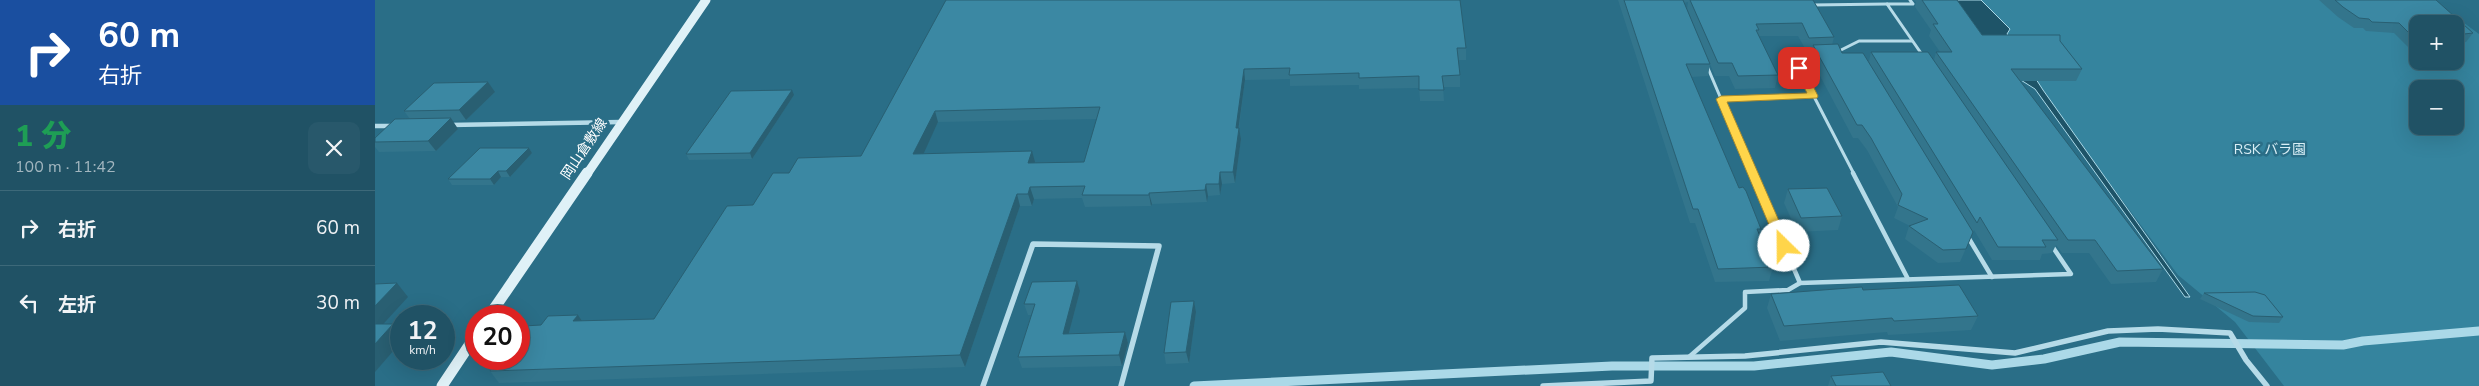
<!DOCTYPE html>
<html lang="ja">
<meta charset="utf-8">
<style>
:root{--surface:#205265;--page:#28586b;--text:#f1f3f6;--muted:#a2b6bf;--line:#3d6979}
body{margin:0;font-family:"Nunito Sans","Noto Sans JP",sans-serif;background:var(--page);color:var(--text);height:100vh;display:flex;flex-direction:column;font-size:19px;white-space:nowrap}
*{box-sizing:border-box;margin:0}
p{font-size:16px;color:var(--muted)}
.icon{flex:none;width:28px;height:28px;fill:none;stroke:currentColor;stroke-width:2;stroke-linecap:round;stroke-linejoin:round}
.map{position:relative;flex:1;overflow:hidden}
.drawer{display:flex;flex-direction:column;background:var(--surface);width:375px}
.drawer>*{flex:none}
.top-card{background:#1a4fa0;color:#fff;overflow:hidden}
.controls{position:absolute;left:2034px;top:15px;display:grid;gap:10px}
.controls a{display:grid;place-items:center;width:55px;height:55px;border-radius:10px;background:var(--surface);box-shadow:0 5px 20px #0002,0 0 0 1px var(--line);font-size:25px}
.speed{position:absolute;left:15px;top:305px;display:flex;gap:10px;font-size:25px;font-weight:700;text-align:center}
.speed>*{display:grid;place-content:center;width:65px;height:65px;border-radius:50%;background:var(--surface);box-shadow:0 5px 20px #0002,0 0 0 1px var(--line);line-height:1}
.speed small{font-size:12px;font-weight:400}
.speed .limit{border:8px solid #d22;background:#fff;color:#111}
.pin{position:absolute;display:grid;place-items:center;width:42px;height:42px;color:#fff;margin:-21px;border-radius:10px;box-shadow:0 2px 8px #0006}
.me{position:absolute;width:55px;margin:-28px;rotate:337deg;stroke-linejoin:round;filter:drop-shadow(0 0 4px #0008)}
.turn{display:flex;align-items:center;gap:18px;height:105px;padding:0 15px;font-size:22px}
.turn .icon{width:65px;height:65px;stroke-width:2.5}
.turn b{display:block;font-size:35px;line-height:42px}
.round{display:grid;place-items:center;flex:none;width:52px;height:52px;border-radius:10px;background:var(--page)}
.overview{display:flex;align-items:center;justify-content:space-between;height:85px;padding:0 15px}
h1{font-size:30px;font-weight:800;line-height:38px;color:#1e9e55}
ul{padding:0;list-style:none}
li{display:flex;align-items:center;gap:15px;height:75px;padding:0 15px;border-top:1px solid var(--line)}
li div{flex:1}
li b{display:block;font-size:19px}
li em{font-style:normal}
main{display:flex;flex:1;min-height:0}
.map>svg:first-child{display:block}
.green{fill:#35849e;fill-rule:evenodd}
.water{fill:#1e5468;stroke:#abd9e8}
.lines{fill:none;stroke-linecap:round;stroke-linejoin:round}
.stream{stroke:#abd9e8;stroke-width:9}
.lane-far1{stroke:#b6dbe8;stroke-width:3}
.lane{stroke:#b6dbe8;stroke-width:4.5}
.street-far1{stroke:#b6dbe8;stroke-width:4.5}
.street{stroke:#b6dbe8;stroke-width:5.5}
.secondary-far1{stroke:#dff1f7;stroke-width:9}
.secondary{stroke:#dff1f7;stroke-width:11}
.wall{fill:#33758c;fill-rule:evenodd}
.shaded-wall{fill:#295f72}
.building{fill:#3b88a3;stroke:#295f72;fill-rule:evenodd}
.route{fill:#ffd54a;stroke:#a68a30}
.labels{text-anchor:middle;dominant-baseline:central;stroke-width:5;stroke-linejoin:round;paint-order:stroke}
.street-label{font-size:14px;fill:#fff;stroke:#2a6e87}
.park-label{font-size:14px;fill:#d9eff6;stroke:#2a6e87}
</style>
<main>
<section class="drawer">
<div class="top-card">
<div class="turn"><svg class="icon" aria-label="right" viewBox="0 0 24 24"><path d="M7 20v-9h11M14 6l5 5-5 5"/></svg><div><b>60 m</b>右折</div></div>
</div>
<div class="overview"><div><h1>1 分</h1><p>100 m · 11:42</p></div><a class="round"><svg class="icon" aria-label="close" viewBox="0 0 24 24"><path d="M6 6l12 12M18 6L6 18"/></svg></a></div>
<ul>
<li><svg class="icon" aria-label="right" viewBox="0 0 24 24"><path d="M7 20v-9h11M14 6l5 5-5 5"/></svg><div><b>右折</b></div><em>60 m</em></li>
<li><svg class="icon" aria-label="left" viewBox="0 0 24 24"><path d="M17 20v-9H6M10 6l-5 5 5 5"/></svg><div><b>左折</b></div><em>30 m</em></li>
</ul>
</section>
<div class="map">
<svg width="2104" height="386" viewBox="0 0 2104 386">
<rect width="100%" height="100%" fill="#2a6e87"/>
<path class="green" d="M1598 0H2058L2104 34V386H1909L1860 322 1803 275ZM2042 24H2080V61H2042ZM2042 89H2080V126H2042Z"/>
<path class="water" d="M1576 0H1606L1635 29 1632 34 1668 90 1815 297H1810L1660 89 1641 77Z"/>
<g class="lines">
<path class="stream" d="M819 386 1237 366H1379L1516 352 1617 365 1669 359 1745 342 1968 345 1988 341 2104 331"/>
<g class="lane-far1">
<path d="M1535 0 1538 4H1512L1548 56"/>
<path d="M1437 5 1512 4"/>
<path d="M1462 52 1484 41H1537"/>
<path d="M1440 54H1417L1479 174"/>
<path d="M1332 66 1378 174"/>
<path d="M1346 99 1438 96"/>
</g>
<g class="lane">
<path d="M1378 173 1425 283 1696 274 1677 246"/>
<path d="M1478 173 1533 279"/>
<path d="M1593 237 1617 277"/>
<path d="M1314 357 1370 308V292L1413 290 1425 283"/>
</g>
<g class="street-far1">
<path d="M74 125 246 122"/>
<path d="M0 126H18"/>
</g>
<g class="street">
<path d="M608 386 658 244 784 246 746 386"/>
<path d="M1168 386 1276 381 1277 358 1370 356 1506 342 1640 353 1733 331 1783 329 1855 333 1871 360 1892 386"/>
</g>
<path class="secondary-far1" d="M212 174 331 0"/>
<g class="secondary">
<path d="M114 316 212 173"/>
<path d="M67 386 101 335"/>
</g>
</g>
<g class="wall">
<path d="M571 0 1091 48V60H1083L1085 75V87H1068L1069 101H1045L1044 88 984 89V85L915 86V79L870 80 864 128 866 139 860 183 847 184 845 195 833 196 832 202 777 204 776 206 710 207 707 198 659 199 657 206H645L590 367 124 383 115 371 166 325 203 315 206 321 279 319 378 205 414 173 486 156ZM722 119 709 162 660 163V162L548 154 563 122Z"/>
<path d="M1243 0H1438L1459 37 1457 45 1467 53 1494 61 1496 52 1559 60 1561 52H1565L1554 36 1556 30 1540 7 1541 2 1538 0H1582L1607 35 1685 41 1707 69 1701 81H1645L1788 269 1781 282 1736 284 1714 253H1687L1681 245 1677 253 1667 254 1665 260H1617L1599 230 1585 262 1563 263 1530 239 1534 226H1535L1519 218 1523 207 1492 150 1483 138H1478L1435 57 1436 50H1431L1423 36H1384L1403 75 1400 88 1360 89 1354 76H1340L1335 64 1333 76 1316 77 1364 188 1386 229 1384 234 1398 267 1394 281 1340 282 1320 223H1315ZM1313 2 1312 9 1309 3Z"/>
<path d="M1944 0H2061L2098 33 2091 42 2080 44V24H2042V48L2035 49 2019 33 1991 31 1988 28H1979L1963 17Z"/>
<path d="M120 92 91 120 77 121 83 129 61 151 4 152 0 147V138L35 119 29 111Z"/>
<path d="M419 95 377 159 314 160 311 154Z"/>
<path d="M154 148 157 153 135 177H126L119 185H77L73 179Z"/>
<path d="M1413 189 1467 216 1463 230 1422 232 1409 203Z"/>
<path d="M702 281 705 291 694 333 750 332 753 343 747 366 647 368 643 357 656 315H653L649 304Z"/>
<path d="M1488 290 1603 316 1596 330 1513 335 1512 332 1405 341 1392 308 1396 294Z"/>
<path d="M1829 293 1908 317 1904 323 1874 322 1825 299Z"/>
<path d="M819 301 821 312 814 363 791 364 789 353Z"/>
<path d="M1456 376 1516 386H1453Z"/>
</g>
<g class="shaded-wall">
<path d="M869 69 870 80 862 139 861 128Z"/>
<path d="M113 82 120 92 91 120 84 110Z"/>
<path d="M417 90 419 95 377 159 375 153Z"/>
<path d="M560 111 563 122 543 166 538 154Z"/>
<path d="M76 118 83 129 61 151 53 141Z"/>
<path d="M864 128 866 139 860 183 858 172Z"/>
<path d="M154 148 157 153 135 177 131 171Z"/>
<path d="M657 151 660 162 656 175 653 163Z"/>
<path d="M123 171 126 177 119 185 115 179Z"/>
<path d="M845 172 847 184 845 195 844 184Z"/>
<path d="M831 184 833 196 832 202 830 190Z"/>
<path d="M655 187 659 199 657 206 653 194Z"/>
<path d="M774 193 777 204 776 206 774 195Z"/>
<path d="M642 194 645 206 590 367 585 355Z"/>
<path d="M702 281 705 291 691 344 688 334Z"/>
<path d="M22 283 33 297 0 333V306Z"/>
<path d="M819 301 821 312 814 363 811 352Z"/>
<path d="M203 315 211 327 198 321Z"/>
<path d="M18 324 26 334V342L0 372V344Z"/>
<path d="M750 332 753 343 747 366 744 355Z"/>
</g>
<g class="building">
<path d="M571 0H1085L1091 48H1082L1085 75 1067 76 1069 90H1044V76L984 78V73L914 75 915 68 869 69 861 128H864L858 172H845L844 184H831L830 190 774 193V195H707L710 186 655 187 653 194H642L585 355 115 371 124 359H144V333L149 326 166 325 173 316 203 315 198 321 279 319 352 206 378 205 398 173H414L423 158 486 156ZM725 107 709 162 653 163 657 151 538 154 560 111Z"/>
<path d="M1249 0H1308L1335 64H1311L1364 188 1368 187 1371 191 1386 229H1382L1398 267 1343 269 1323 209H1318Z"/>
<path d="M1315 0H1438L1459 37 1434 38 1427 23 1381 24 1384 30H1381L1403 75 1363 76 1357 63H1343Z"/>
<path d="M1547 0H1582L1607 35H1685V41L1707 69H1636L1788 269 1742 271 1720 240H1693L1561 52H1577L1558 24H1563Z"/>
<path d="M1960 0H2061L2098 33 2080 35V24H2042V39L2041 40 2024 23 1997 22 1994 19 1984 18 1968 7Z"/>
<path d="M1463 44 1467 53H1488L1598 232 1591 249 1568 250 1534 226 1553 219 1523 205 1527 194 1496 138 1487 125H1482L1438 45Z"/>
<path d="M1496 52H1553L1683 240H1667L1671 247H1623L1605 217 1602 223Z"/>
<path d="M113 82 84 110 29 111 59 83Z"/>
<path d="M417 90 375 153 311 154 356 91Z"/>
<path d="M76 118 53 141 0 142V138L20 119Z"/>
<path d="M105 148H154L131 171H123L115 179H73Z"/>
<path d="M1452 188 1467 216 1426 218 1413 189Z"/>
<path d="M702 281 688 334 750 332 744 355 643 357 660 304H649L657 282Z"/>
<path d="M22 283 0 306V284Z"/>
<path d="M1584 285 1603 316 1519 321 1517 318 1409 326 1396 294 1487 287 1488 290Z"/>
<path d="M1880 292 1890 295 1908 317 1878 316 1829 293Z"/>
<path d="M819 301 811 352 789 353 796 302Z"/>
<path d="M0 324H18L0 344Z"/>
<path d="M1508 372 1516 386H1461L1456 376Z"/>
</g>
<path class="route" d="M1424 65 1429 68 1443 96 1442 98 1352 102 1415 246 1409 250 1403 246 1341 99 1346 96 1432 93 1419 68Z"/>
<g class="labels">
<g class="street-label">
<text transform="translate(209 149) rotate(-56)">岡山倉敷線</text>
</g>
<g class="park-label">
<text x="1895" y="149">RSK バラ園</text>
</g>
</g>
</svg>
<div class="controls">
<a>+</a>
<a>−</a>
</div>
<div class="speed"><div>12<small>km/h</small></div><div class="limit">20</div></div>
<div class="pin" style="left:1424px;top:68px;background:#d93025"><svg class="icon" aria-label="arrive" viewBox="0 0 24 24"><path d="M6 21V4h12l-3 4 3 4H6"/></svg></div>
<svg class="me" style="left:1409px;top:246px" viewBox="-20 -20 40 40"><circle r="19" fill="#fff"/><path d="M0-13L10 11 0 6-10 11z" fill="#ffd54a"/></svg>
</div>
</main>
